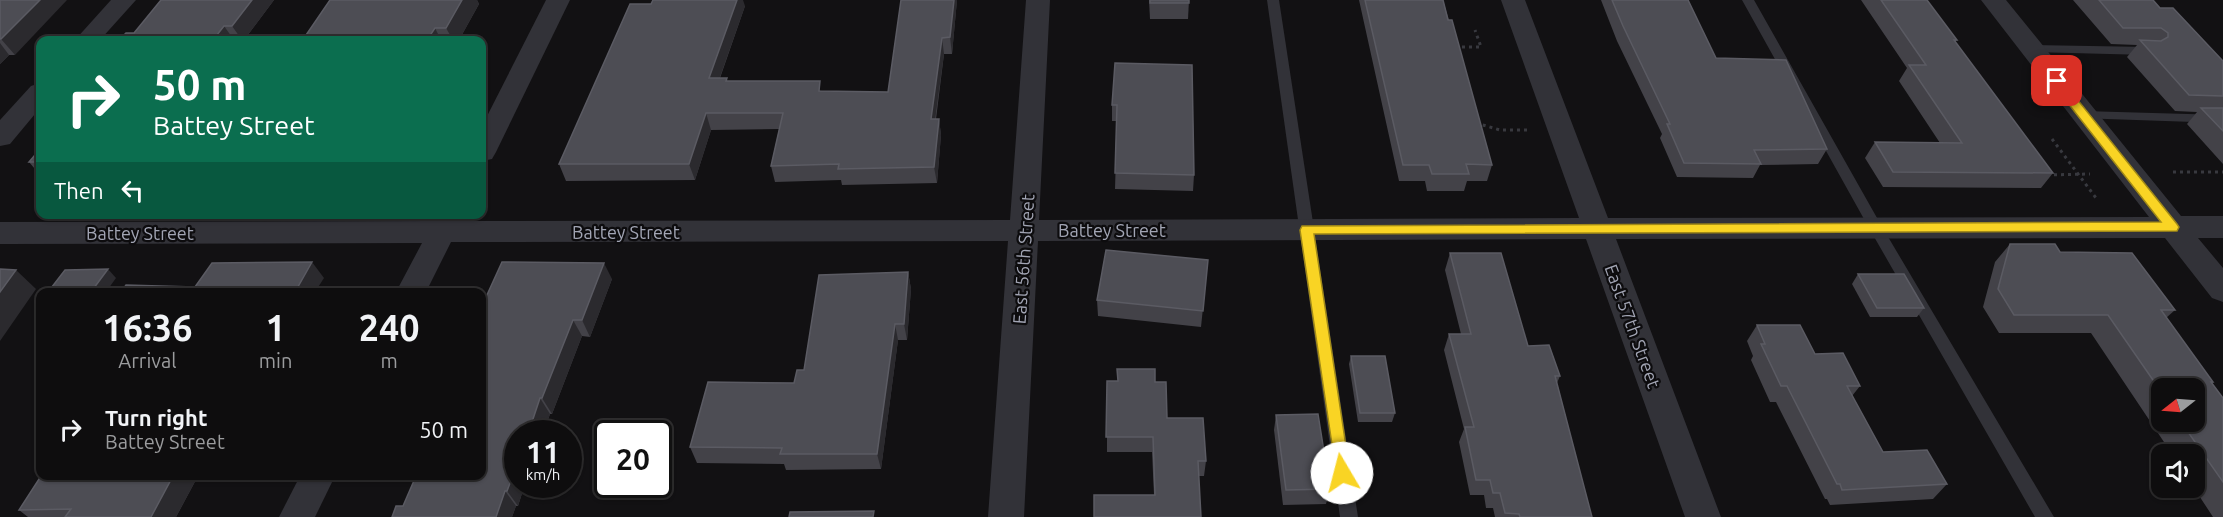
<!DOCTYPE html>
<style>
:root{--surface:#0e0d0e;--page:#171617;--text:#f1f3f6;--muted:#9b9c9e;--line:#2e2d2e}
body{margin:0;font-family:Ubuntu,sans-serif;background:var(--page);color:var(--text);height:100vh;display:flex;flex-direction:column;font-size:22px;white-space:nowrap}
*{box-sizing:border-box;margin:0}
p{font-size:20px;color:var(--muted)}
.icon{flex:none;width:33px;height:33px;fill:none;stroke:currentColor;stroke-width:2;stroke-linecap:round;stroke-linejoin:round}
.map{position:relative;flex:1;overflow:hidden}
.panel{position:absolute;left:36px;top:288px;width:450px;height:192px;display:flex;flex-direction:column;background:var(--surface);border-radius:12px;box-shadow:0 2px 4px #0004,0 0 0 2px var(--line)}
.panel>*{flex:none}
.guide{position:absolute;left:36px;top:36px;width:450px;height:183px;border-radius:12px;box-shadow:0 2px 4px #0004,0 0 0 2px var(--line);background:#0b6e4f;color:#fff;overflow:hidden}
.needle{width:39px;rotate:253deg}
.tools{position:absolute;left:2151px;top:378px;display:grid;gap:12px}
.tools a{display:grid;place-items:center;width:54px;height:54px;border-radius:12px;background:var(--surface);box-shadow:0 2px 4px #0004,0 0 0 2px var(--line);font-size:30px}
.speed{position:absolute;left:504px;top:420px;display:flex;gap:12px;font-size:30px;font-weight:700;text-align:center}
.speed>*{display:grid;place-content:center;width:78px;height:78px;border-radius:50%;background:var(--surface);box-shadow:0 2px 4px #0004,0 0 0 2px var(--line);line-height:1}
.speed small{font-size:15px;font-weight:400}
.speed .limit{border:3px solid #111;border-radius:9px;background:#fff;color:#111}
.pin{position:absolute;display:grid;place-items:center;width:51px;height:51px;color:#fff;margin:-26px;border-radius:12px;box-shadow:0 3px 9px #0006}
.me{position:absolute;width:66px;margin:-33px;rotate:352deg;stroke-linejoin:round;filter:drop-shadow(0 0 4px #0008)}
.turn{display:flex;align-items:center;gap:21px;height:126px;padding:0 18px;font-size:27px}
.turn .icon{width:78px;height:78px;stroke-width:2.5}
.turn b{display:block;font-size:42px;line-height:51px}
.then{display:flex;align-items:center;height:57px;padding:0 18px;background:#0003;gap:12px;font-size:22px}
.eta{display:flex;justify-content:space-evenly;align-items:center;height:102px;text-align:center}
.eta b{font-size:36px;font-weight:600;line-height:42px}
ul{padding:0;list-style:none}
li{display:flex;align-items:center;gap:18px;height:78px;padding:0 18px}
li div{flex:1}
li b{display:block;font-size:22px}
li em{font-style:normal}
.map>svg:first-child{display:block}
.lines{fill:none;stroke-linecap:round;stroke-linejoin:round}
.path{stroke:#38393f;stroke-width:3;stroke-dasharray:3 4;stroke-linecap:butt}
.lane{fill:#323238;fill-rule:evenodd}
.street{fill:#323238;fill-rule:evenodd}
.wall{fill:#434248;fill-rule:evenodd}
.shaded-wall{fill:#2b2a2e}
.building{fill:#4d4d54;stroke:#5b5b63;stroke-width:1.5}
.route{fill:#f9d424;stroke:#a28a17;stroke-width:1.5}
.labels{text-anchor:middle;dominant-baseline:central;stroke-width:4.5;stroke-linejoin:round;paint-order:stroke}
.street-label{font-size:18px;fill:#a2a5b4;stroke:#0d0c0e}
</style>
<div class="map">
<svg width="2223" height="517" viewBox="0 0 2223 517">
<rect width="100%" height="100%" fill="#121113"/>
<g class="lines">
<g class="path">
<path d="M1455 47H1481L1475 30"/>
<path d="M1476 123 1500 130H1527"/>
<path d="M2052 139 2096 198"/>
<path d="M2173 172H2223"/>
<path d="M2047 175 2090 174"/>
</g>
<g class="lane">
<path d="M1267 0H1279L1358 517H1340Z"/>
<path d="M1742 0H1754L1881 225 2054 517H2035L1869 228Z"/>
<path d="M2031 45 2148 47 2154 51 2148 55 2027 52 2025 49 2027 46Z"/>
<path d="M2083 111 2223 115V123L2078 118 2076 115Z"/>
</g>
<g class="street">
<path d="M111 0H136L100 40H75Z"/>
<path d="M546 0H570L496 152 492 159 482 161V126Z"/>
<path d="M1026 0H1050L1039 220 1579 218 1501 0H1525L1608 218 2149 217 1981 0H2006L2181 216H2223V238H2198L2223 268V302L2212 298 2165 238 1616 239 1721 517H1685L1586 239 1038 241 1024 517H988L1008 241 451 242 426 292H396L422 243 0 244V222L433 221 436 214H462V221L1010 220Z"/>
<path d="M40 83V108L10 144 0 146V120L31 86Z"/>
<path d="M300 476H335L315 517H279Z"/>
</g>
</g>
<g class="wall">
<path d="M0 0 15 55H9L0 64Z"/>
<path d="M161 0H274L244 40H119L134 33Z"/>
<path d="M330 0H477L479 4 459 40H306L304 38Z"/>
<path d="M901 0H957L952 54H944L936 119H939L941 135 937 183 842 185 841 180 775 182 771 166 779 129 711 130 695 180 566 181 559 164 651 4 745 6 720 78 728 81 822 91 888 92Z"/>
<path d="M1149 0H1189L1188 19H1150Z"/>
<path d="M1359 0H1443L1492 165 1487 181H1467L1464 191H1427L1425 181H1399Z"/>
<path d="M1601 0H1688L1716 58 1827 149 1818 164 1760 165 1753 178 1677 177 1660 138 1662 134 1617 41Z"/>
<path d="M1861 0H1927L1957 40 1955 42 2053 173 2041 188 1883 187 1865 158 1875 142 1940 143 1899 81 1907 68Z"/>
<path d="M2073 0H2153L2160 8 2223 61V164L2187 124 2197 112 2175 111 2127 57 2137 45 2111 44Z"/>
<path d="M1192 65 1194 175 1193 191 1115 189 1117 121H1112V105Z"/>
<path d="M40 149V175L29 162Z"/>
<path d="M2010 244 2060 252 2175 310 2166 318 2213 382 2212 383 2223 398V517H2213L2194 488V454H2172L2091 333H1999L1983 307 1995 262ZM2162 388 2194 422H2162Z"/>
<path d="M1450 253 1528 346 1560 376 1557 383 1592 517H1495L1493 508H1486L1484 495H1470L1459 442 1464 429 1444 350 1449 334H1461L1445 270Z"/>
<path d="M1208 260 1201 327 1098 316 1097 300Z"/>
<path d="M502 262 612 279 590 337 582 336 552 414H550L543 434H518V484H525L518 506H516L512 517H392L403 506 482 476Z"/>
<path d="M908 272 911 289 907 340H898L881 469 786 470 784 464 697 463 690 447 794 383 804 370Z"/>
<path d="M1858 274 1924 308 1917 317H1870L1852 284Z"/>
<path d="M1757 325 1815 354 1860 386 1852 396 1883 452 1947 484 1933 499 1830 505 1827 499H1825L1776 402H1770L1751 360 1753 356 1747 341Z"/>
<path d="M1351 356 1395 413 1392 422H1358L1349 364Z"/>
<path d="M1107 381 1155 382 1167 418 1206 461 1204 476H1199L1154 495 1152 452H1107Z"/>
<path d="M1276 415 1330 489 1326 504 1283 505 1274 430Z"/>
<path d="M198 476 176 517H28L19 510Z"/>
</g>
<g class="shaded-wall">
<path d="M40 0H67L15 55 1 39Z"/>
<path d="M252 0H274L244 40H242L232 26Z"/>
<path d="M462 0H477L479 4 459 40H453L446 28Z"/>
<path d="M737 0H743L745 6 714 94 709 78Z"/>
<path d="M954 0H957L952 54 950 37Z"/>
<path d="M224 26 234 40H213Z"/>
<path d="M435 28 441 40H427Z"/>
<path d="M942 38 944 54 933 135 931 119Z"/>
<path d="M0 43 9 55 0 64Z"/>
<path d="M706 113 711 130 695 180 689 164Z"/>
<path d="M939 119 941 135 937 183 934 167Z"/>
<path d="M312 262 324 278 315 292H295Z"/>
<path d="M604 263 612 279 590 337 582 320Z"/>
<path d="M108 269 116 278 106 292H91Z"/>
<path d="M16 270 36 289 0 341V292Z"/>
<path d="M908 272 911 289 907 340 904 324Z"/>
<path d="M573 320 582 336 552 414 542 398Z"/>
<path d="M895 324 898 340 881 469 877 454Z"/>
<path d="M540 398 550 414 543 434H528Z"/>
<path d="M518 462V484H525L518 506 507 491Z"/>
<path d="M173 476H198L176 517H151Z"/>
<path d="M505 491 516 506 512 517H496Z"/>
</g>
<g class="building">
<path d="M0 0H40L1 39H0Z"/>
<path d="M161 0H252L232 26H224L213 40H119L126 33H134Z"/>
<path d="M330 0H462L446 28H435L427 40H366L368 37 304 38Z"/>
<path d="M653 0H737L709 78H727L726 81H820L819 91 888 92 901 0H954L950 37 942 38 931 119H939L934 167 838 169 839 164 771 166 783 113H706L689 164H559L630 4H651Z"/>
<rect x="1150" y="0" width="39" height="3"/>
<path d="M1365 0H1443L1448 20H1452L1492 165 1466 164 1469 174H1432L1429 165H1403Z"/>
<path d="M1612 0H1688L1716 58 1786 60 1827 149 1754 150 1761 164 1684 163 1667 124H1670L1623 26Z"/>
<path d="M1881 0H1927L1957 40H1954L2053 173 1893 172 1875 142 1962 143 1909 65H1926Z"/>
<path d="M2099 0H2153L2160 8H2173L2223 61V96L2189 95 2140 40 2161 41 2168 37V33L2161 28H2123Z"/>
<path d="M1115 63 1192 65 1194 175 1115 173 1117 105H1112Z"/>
<path d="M2201 108H2223V131Z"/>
<path d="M40 149V162H29Z"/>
<path d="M2010 244H2055L2060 252 2132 253 2175 310H2161L2213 382H2211L2223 398V482L2181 422H2194V388H2162V393L2108 315H2014L1998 289Z"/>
<path d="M1106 250 1208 260 1203 311 1097 300Z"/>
<path d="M1450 253H1501L1528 346 1549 345 1560 376H1555L1592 517H1520L1519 514 1505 513 1500 493H1493L1490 480H1476L1465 427H1474L1449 334H1471Z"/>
<path d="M312 262 295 292H121L126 285 195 287 212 263Z"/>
<path d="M502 262 604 263 582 320H573L542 398H540L528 434H518V462L507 491H505L496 517H392L396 506H403L416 476H482V306Z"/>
<path d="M0 269 16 270 0 292Z"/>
<path d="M108 269 91 292H48L65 270Z"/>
<path d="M908 272 904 324H895L877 454H780L782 448 690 447 708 382 794 383 797 370H804L819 275Z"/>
<path d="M1858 274H1904L1924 308H1877Z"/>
<path d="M1757 325H1800L1815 354 1843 353 1860 386H1847L1883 452 1927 450 1947 484 1842 490 1840 484H1837L1787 386H1781L1761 344H1765Z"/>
<path d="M1351 356H1385L1395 413H1360Z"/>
<path d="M1117 369H1155V382H1166L1167 418H1203L1206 461H1198L1201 517H1094V495H1155L1153 437H1106L1107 381H1118Z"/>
<path d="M1318 414 1330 489 1286 490 1276 415Z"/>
<path d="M41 476H173L151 517H65L71 509 19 510Z"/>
<path d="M874 511 873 517H789L790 512Z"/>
</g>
<path class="route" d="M2057 77 2061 79 2177 224 2179 227 2177 231 1314 234 1350 473 1348 478 1342 480 1337 478 1300 230 1302 226 2161 222 2053 84 2051 81Z"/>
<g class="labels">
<g class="street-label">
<text x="1112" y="230">Battey Street</text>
<text x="626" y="232">Battey Street</text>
<text x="140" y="233">Battey Street</text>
<text transform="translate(1023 259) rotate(-86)">East 56th Street</text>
<text transform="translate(1633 326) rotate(70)">East 57th Street</text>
</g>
</g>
</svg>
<div class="tools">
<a><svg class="needle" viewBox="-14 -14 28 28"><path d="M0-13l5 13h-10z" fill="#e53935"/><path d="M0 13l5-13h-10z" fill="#9b9c9e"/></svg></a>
<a><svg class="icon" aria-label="sound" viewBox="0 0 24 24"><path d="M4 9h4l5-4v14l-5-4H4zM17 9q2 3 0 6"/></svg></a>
</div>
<div class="speed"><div>11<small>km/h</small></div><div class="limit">20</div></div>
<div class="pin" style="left:2057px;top:81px;background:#d93025"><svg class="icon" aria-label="arrive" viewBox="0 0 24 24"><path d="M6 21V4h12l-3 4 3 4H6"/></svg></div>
<svg class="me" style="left:1342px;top:473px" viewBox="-20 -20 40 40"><circle r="19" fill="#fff"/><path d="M0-13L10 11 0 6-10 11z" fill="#f9d424"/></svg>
<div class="guide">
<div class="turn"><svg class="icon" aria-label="right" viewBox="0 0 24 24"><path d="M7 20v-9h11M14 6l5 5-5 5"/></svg><div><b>50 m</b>Battey Street</div></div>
<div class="then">Then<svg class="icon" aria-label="left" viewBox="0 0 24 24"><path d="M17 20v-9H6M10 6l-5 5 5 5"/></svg></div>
</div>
<section class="panel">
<div class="eta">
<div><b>16:36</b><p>Arrival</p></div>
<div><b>1</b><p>min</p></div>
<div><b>240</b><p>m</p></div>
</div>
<ul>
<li><svg class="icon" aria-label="right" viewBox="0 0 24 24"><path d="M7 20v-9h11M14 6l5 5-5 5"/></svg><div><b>Turn right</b><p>Battey Street</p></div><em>50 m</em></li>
</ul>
</section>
</div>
